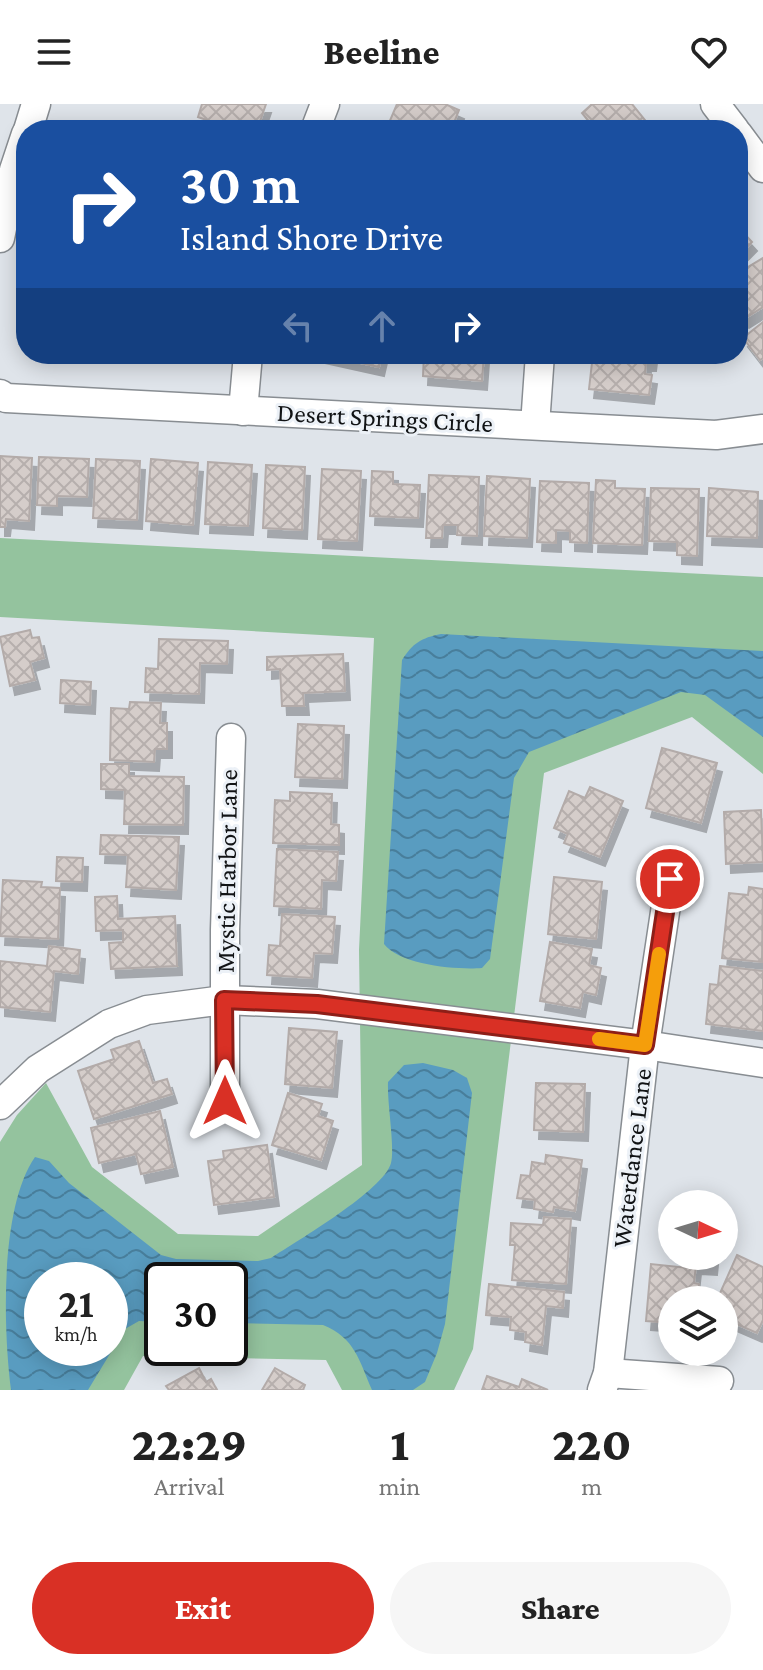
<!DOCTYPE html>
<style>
:root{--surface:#fff;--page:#f6f6f6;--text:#222;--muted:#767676;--accent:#d93025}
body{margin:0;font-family:"Crimson Pro",serif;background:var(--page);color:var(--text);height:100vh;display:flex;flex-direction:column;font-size:30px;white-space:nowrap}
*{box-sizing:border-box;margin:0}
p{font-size:26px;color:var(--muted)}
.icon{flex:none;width:44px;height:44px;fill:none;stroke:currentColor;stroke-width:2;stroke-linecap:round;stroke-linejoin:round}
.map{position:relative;height:1286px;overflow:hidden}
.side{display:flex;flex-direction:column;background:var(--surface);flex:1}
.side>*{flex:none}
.hud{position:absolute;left:16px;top:16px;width:732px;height:244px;border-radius:32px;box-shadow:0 4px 20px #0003;background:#1a4fa0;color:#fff;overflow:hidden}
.needle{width:52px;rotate:94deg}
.fabs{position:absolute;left:658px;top:1086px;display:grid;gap:16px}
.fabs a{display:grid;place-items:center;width:80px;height:80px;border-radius:50%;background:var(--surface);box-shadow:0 4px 20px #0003;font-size:40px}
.speed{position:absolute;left:24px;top:1158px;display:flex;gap:16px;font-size:40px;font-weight:700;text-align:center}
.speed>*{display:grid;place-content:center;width:104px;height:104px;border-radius:50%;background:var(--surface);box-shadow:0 4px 20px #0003;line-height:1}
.speed small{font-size:20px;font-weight:400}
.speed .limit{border:4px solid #111;border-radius:12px;background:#fff;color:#111}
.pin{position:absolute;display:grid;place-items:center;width:68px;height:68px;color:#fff;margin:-34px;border:4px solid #fff;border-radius:50%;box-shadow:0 2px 8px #0007}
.me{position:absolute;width:88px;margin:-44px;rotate:0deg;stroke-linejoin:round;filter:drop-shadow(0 0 6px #0008)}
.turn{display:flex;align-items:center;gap:28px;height:168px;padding:0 32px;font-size:36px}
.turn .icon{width:104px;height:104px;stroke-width:2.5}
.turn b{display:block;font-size:56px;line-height:68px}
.lanes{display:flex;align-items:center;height:76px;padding:0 32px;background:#0003;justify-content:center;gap:40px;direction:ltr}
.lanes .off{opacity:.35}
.eta{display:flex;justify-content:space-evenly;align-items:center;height:136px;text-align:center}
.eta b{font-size:48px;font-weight:800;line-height:56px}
.cta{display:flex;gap:16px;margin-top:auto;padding:16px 32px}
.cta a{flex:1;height:92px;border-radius:48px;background:var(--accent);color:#fff;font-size:32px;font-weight:800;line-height:92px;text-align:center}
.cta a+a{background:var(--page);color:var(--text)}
header{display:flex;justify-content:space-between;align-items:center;height:104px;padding:0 32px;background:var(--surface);font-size:36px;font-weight:800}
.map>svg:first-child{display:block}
.green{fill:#94c39e;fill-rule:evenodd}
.water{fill:url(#water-waves);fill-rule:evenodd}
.building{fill:url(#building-cross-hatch);stroke:#b3aba9;stroke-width:2;filter:url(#shadow)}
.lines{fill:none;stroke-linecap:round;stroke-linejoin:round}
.minor-casing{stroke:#888d92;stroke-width:31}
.minor{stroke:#fff;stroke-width:28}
.route-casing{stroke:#8d1f18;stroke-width:20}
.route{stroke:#d93025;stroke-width:14}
.slow{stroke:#f59e0b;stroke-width:14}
.labels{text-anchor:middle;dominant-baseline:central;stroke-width:6;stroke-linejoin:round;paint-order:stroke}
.street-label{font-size:26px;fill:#111315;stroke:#ecf1f7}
</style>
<header><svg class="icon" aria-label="menu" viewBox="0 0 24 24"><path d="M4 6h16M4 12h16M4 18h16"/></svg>Beeline<svg class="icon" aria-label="heart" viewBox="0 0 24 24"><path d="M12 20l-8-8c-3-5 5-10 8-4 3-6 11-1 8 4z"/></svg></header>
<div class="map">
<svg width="763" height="1286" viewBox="0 0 763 1286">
<defs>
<pattern id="water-waves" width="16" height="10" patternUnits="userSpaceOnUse" patternTransform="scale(2)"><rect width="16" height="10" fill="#599cc0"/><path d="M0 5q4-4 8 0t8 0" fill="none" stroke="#487e9b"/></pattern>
<pattern id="building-cross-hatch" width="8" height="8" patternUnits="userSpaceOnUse" patternTransform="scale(2)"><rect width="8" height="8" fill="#d5cdca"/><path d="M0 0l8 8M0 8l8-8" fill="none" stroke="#b6afad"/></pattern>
<filter id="shadow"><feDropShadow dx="5" dy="9" stdDeviation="0" flood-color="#0004"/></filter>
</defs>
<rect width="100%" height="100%" fill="#dfe4ea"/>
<path class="green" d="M0 434 763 473V670L692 613 544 669 473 1245 454 1286H342L326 1256 143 1252 124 1286H0V1038L17 1011 46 979 92 1063 178 1130 258 1132 362 1061 359 846 374 534 0 513ZM42 1176H110V1244H42ZM162 1176H230V1244H162Z"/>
<g class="water">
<path d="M441 530 763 547V633L705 591 681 588 529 648 514 674 490 855 482 864C456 866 400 861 384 840L402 556C413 539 421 534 441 530Z"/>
<path d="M423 959 453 966 467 974 472 989 445 1220 437 1249 425 1278 413 1286H372C359 1256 355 1234 323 1221L230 1219V1176H162V1218L139 1217 125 1225 88 1286H11C3 1223 0 1103 35 1053L49 1057 69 1079 161 1151 176 1155 258 1157 271 1154C297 1137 384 1086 391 1059 395 1042 387 1000 388 978L404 961ZM42 1176H110V1244H42Z"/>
</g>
<g class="building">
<path d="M202 0H266L257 26H236L198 13Z"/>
<path d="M397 0H445L459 6 451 26 443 23 442 26H386Z"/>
<path d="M592 0H632L645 16 632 26H593L595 25 582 9Z"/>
<path d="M738 123 752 138 738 152Z"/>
<path d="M763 154V203L744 215 738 206V169Z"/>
<path d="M763 218V254L760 256 743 234Z"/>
<path d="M320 250H382L379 263Z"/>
<path d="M424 250H484L482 277 423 272Z"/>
<path d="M593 250H652L651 258H646L645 270 652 271 649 291 589 285Z"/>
<path d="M0 352 32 354 29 417 6 415 5 423H0Z"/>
<path d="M39 353 89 355 87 393 57 392V402L37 401Z"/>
<path d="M96 355 140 357 137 416 93 414Z"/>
<path d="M151 355 198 359 193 421 146 417Z"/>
<path d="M208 358 252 361 248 422 205 420Z"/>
<path d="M266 361 305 363 302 426 263 424Z"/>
<path d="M322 365 361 367 357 437 318 435Z"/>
<path d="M372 367 393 368V380L420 381 418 414 370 412Z"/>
<path d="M429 371 479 373 477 432 457 431 458 421H443L442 434H426Z"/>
<path d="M487 372 530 375 527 434 484 432Z"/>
<path d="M596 376 615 377V384L645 385 642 441 593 439Z"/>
<path d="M540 377 589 379 587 439 570 438V427L556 426V439L537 438Z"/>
<path d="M651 384 699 385 697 452 677 451V438L649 437Z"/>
<path d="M709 384 758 388 757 434 707 432Z"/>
<path d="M30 526 32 534 39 533 44 554 30 558 35 576 10 582 0 533Z"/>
<path d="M159 535 228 537 227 560 200 559 199 590 145 588 146 564 158 565Z"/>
<path d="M343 550 345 587 303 589 304 602H282L280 565 267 566V553Z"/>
<path d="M61 576 91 578 90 601 60 599Z"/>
<path d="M130 598 161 599 160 619H167V645H155L154 658 110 656 111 604 129 605Z"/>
<path d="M298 620 344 622 342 675 295 673Z"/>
<path d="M662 644 717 659 701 719 646 704Z"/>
<path d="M101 660H129V672L184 673 183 721 124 720 125 686 101 685Z"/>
<path d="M590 683 623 697 600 753 564 739 568 730 554 724 569 687 585 694Z"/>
<path d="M290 688 332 690 331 720 339 721V741L273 739 275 696 290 697Z"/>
<path d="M761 706 763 758 726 760 724 708Z"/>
<path d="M101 731 179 733 176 786 126 783 128 751 100 750Z"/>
<path d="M277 745 338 748 336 777 322 776 321 805 274 802Z"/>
<path d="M57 753 83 754 82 778 56 777Z"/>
<path d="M554 773 602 778 596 835 548 830Z"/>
<path d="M3 776 42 778 41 783 60 784 58 835 0 832Z"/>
<path d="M749 783 763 785 762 858 722 854 729 789 748 791Z"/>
<path d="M117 792 118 815 175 812 177 862 111 865 109 839 123 838V826L96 827 95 793Z"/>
<path d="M282 810 335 813 332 850 314 849 312 874 267 871 269 841 280 842Z"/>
<path d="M550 838 592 845 589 861 601 864 596 891 583 888 580 904 540 897Z"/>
<path d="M49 842 80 846 78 870 54 867 50 908 0 903V857L47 862Z"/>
<path d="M720 862 763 867V927L706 920 710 880 718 881Z"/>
<path d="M289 924 337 928 332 984 285 980Z"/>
<path d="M139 937 153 979 167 975 172 990 94 1015 78 967 114 955 111 946Z"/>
<path d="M536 979 585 980 583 1028 534 1026Z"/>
<path d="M288 989 322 1000 318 1012 333 1017 321 1056 272 1041Z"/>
<path d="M160 1007 173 1063 141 1070 136 1050 99 1059 91 1024Z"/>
<path d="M267 1041 274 1093 214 1101 208 1057 224 1055 223 1047Z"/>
<path d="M546 1051 582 1056 575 1107 554 1103 553 1108 534 1105 535 1096 517 1094 521 1071 530 1072 532 1058 545 1060Z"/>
<path d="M544 1113 571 1115 566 1180 512 1176 515 1141H510L511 1119 543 1121Z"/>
<path d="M737 1151 763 1163V1216L757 1229 727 1216 724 1213V1196H717Z"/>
<path d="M689 1152H713L712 1162 696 1161 694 1179 699 1180 698 1196H672V1219L646 1217 651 1160 688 1164Z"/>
<path d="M489 1180 564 1188 563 1204 546 1202 542 1241 525 1238 526 1228 510 1226 511 1213 486 1211Z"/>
<path d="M199 1264 206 1278 211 1275 217 1286H169L166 1282Z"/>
<path d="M275 1264 305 1281 303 1286H262Z"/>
<path d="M487 1272 519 1283 522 1275 548 1286H482Z"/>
</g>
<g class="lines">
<defs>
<g id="minor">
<path d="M715 0 735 26"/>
<path d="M28 26 36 0"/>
<path d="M315 26 325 0"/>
<path d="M738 30 763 64"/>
<path d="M0 134 14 66 26 30"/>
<path d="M0 290 6 294 716 331 763 325"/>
<path d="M243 307 248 250"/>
<path d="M535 321 540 250"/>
<path d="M225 997V826L231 634"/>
<path d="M0 1001 38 965 109 920 147 906 224 896 317 900 645 941 763 959"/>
<path d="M608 1269 719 1277"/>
<path d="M602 1286 608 1269 645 941 670 775"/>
</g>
</defs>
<use href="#minor" class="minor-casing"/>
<use href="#minor" class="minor"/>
</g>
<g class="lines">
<defs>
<path id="route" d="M225 997 224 896 317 900 645 941 670 775"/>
</defs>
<use href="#route" class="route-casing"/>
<use href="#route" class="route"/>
<path class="slow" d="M599 935 645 941 659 850"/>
</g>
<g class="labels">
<g class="street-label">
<text transform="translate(385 314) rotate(3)">Desert Springs Circle</text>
<text transform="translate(227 767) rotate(-89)">Mystic Harbor Lane</text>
<text transform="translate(632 1054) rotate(-83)">Waterdance Lane</text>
</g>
</g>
</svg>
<div class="fabs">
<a><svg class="needle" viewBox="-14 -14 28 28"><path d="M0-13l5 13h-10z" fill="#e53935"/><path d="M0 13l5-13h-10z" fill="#767676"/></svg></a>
<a><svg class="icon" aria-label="layers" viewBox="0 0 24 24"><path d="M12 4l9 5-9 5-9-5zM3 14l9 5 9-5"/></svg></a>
</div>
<div class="speed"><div>21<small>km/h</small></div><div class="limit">30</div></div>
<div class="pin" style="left:670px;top:775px;background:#d93025"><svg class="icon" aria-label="arrive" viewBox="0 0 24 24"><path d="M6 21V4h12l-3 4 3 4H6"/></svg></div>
<svg class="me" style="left:225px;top:997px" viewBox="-20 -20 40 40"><path d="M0-17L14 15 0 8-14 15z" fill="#d93025" stroke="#fff" stroke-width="4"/></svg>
<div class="hud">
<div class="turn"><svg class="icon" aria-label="right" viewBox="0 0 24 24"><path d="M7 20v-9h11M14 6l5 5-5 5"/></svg><div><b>30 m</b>Island Shore Drive</div></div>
<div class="lanes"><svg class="icon off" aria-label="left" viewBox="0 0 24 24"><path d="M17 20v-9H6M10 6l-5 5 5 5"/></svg><svg class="icon off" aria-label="ahead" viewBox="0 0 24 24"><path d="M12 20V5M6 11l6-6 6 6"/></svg><svg class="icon" aria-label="right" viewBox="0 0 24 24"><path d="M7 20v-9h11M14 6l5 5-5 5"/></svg></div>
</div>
</div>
<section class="side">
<div class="eta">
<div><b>22:29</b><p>Arrival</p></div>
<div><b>1</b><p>min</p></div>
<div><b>220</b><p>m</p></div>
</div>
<div class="cta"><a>Exit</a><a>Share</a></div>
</section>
